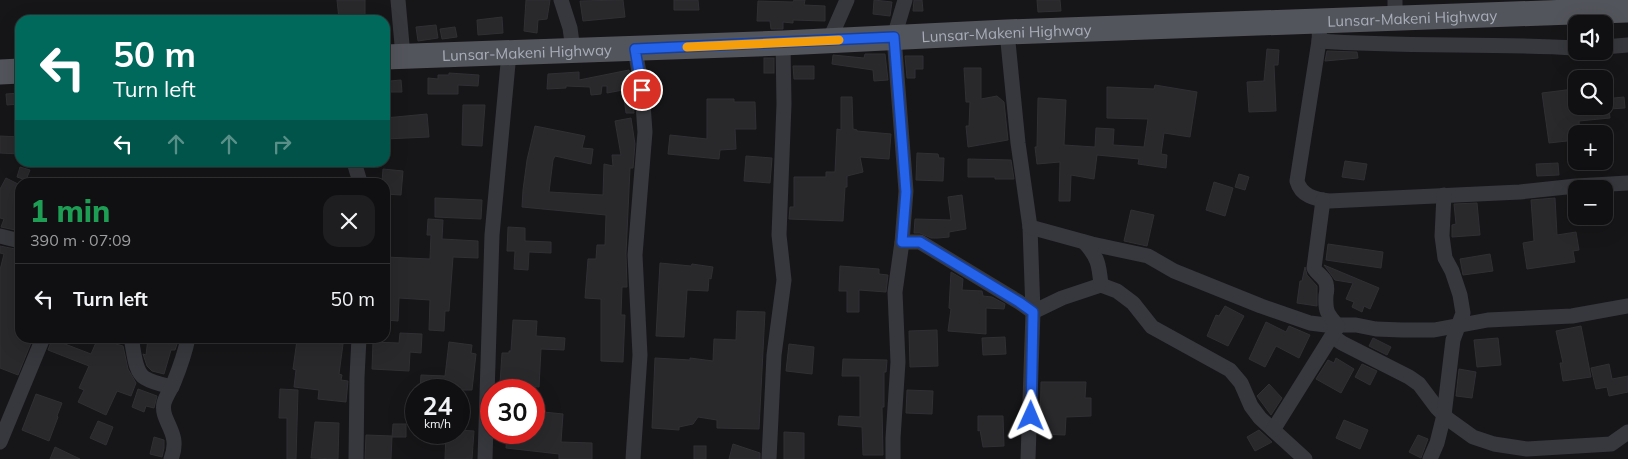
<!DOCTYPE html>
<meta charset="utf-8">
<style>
:root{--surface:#101012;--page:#1e1e20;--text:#f1f3f6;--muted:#9c9d9f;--line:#303032}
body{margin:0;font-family:Mulish,sans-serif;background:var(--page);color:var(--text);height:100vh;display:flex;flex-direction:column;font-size:19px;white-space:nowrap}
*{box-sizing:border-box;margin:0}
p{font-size:16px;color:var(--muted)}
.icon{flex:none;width:28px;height:28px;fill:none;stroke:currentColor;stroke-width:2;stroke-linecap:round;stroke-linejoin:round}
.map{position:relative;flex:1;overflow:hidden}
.sheet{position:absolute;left:15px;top:178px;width:375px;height:165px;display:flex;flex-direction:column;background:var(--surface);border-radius:15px;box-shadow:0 5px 20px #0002,0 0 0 1px var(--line)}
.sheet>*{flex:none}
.banner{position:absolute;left:15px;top:15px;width:375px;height:152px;border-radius:15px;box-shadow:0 5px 20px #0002,0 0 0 1px var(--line);background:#00695c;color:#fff;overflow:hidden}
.controls{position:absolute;left:1568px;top:15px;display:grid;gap:10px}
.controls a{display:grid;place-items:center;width:45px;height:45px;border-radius:10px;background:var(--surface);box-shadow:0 5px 20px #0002,0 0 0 1px var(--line);font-size:25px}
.speed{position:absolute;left:405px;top:379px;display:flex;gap:10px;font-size:25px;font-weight:700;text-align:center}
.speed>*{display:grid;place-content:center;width:65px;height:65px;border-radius:50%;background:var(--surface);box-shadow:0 5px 20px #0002,0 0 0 1px var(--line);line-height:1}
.speed small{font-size:12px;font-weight:400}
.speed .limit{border:8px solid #d22;background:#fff;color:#111}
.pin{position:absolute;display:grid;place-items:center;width:42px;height:42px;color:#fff;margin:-21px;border:2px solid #fff;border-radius:50%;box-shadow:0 1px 5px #0007}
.me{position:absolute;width:55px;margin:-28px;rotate:1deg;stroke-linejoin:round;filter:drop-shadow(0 0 4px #0008)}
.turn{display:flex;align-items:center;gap:18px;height:105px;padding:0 15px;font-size:22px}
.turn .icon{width:65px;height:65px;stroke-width:2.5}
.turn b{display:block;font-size:35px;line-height:42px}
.lanes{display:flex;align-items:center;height:48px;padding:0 15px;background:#0003;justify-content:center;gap:25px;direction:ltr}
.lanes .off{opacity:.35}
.round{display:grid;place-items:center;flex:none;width:52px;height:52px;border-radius:15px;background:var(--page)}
.headline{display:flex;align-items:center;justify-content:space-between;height:85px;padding:0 15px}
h1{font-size:30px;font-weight:800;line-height:38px;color:#1e9e55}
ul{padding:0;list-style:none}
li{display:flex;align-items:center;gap:15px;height:70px;padding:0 15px;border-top:1px solid var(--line)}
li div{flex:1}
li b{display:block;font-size:19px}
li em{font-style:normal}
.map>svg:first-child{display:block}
.building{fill:#29292c;stroke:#303034}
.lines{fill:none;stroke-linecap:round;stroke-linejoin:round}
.street{stroke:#37383d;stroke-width:15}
.primary{stroke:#53555c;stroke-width:25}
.route-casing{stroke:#184099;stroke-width:12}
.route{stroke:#2563eb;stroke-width:9}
.slow{stroke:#f59e0b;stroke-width:9}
.labels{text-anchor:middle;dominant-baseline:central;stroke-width:5;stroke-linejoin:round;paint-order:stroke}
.street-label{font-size:15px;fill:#a8adb8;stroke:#111113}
</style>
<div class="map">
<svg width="1628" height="459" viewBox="0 0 1628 459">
<rect width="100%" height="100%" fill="#161618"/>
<g class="building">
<path d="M337 0H365V19H339Z"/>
<path d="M526 0H550L547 19 538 20 537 33 524 31Z"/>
<path d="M623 0 625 17 583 21 580 1Z"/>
<path d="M674 0H698L699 10H674Z"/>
<path d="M794 0H805L804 5 825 6V21L793 20V23L783 22V29H771L770 21H757L758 1 793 2Z"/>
<path d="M874 0 892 2 890 16 873 14Z"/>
<path d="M914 0H922L923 11H913Z"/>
<path d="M1037 0H1060L1061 11 1038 12Z"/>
<path d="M502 17 503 33 478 35 477 20Z"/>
<path d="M436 25 438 38 418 41 416 27Z"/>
<path d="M455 27 457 37 442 39 440 29Z"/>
<path d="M1267 49 1279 50 1278 65H1274L1276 111 1249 112 1247 82 1264 81Z"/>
<path d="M1327 51 1357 52 1358 58 1325 61Z"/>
<path d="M865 54H885L888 80 874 81 873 70 832 64 833 55 864 58Z"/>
<path d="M905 56H923V69H915V78H907Z"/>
<rect x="764" y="58" width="10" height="15"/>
<path d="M793 66H814V79H794Z"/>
<path d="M964 68H981V99L997 96 1004 102 1008 140 968 147 966 126H969L970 102H966Z"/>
<path d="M629 70 634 113H626L623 90 607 93V86H602L601 94 591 95 590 87 566 86V88L547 89 548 74 579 72V80Z"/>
<path d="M449 73 479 75 478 86 458 85V94H428V78L438 79V75H449Z"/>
<path d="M401 80 402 92H391L390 81Z"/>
<path d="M1155 85 1197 92 1190 137 1164 133 1161 154 1167 155 1166 168 1138 164 1139 159 1097 155 1094 179 1071 175 1070 201H1059L1060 162 1037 164 1035 147H1037L1038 98 1066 100 1064 145 1095 147 1096 128 1114 129 1113 145 1144 147 1148 119 1107 118V87L1154 89Z"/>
<path d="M1574 89 1576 106H1604V99L1624 97 1625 108 1609 109 1610 118 1579 121 1580 134H1576V140L1549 143 1542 93Z"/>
<path d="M20 93V104L7 105 6 94Z"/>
<path d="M841 97H852L853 129 857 130V131L891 134 889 159 860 157 863 172 847 176V187H845L843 221 789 219 790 207H794V177H826V172H835L837 129 841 130Z"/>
<path d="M707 99H734V102H755L756 129H735L736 149 720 150 719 159 668 154 670 135 707 139Z"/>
<path d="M463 105H485L482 146 462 145Z"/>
<path d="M427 114 429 137 385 139V118Z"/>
<path d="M631 118 635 144 633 168H630L626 254 627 287H622L621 315H625L623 362 601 361V299L585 298 588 259H596L597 245H605L606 215 522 207 523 190 527 160 535 126 585 136 582 148 593 149 591 164 555 156 553 160 549 192 603 195 604 164 613 166 612 155H621L615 121Z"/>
<path d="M0 136 20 137V154L0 153Z"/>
<path d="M917 153 938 154 939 158H944L943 181 916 180Z"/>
<path d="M746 156 772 158 770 183 744 181Z"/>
<path d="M968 159 1011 160 1014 179H995V177H968Z"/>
<path d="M1345 161 1367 164 1364 180 1342 177Z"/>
<path d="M1558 163 1559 175 1537 176 1536 164Z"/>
<path d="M20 167 30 170 26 180 17 177Z"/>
<path d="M383 169 403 171 401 195 385 194V182H382Z"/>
<path d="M1239 174 1249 177 1245 190 1235 187Z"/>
<path d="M6 178 20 185V231L1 227 4 219 0 218V189Z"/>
<path d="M1214 182 1233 188 1225 216 1206 210Z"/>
<path d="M962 195 966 229 949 232V237L938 238H931L920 233H914L915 219 951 220 948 197Z"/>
<path d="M435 198 482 200 481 219 435 217Z"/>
<path d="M1555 198 1557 235 1576 232 1579 250 1573 251 1575 262 1527 269 1523 243 1534 241 1531 200Z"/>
<path d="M1477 203 1480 235 1452 237V225L1456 224 1454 204Z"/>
<path d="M1131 210 1154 215 1147 246 1124 241Z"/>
<path d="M428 219 443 220 442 239 478 241V258L453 257 449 311H445L444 331 429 330 430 300 399 298 398 321 385 320V257L430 259 431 235H427Z"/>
<path d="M508 227 525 228V241L551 242V253L529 252 528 270 514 269 515 251H507Z"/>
<path d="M1328 244 1383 252 1381 268 1326 260Z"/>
<path d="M0 246 20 250V338H33L18 375 0 368V270L4 254 0 253Z"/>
<path d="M1490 254 1493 271 1463 275 1460 259Z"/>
<path d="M660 263 691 266 692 264 713 267 711 279 709 278 708 291 687 290 684 337 656 336Z"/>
<path d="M1324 265 1379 288 1370 309 1364 306 1362 312 1352 307 1354 302 1346 299 1353 283 1335 280Z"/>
<path d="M840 266 879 269V274L888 275 886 292 859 290V312H847V291H839Z"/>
<path d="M1305 267 1307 275 1317 286V306L1297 303 1300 281H1302Z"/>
<path d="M951 272 963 279 962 290 982 291 983 296 992 297 1005 304 1004 309 986 308V334L948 331 951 309 949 308Z"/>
<path d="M1225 306 1244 316 1228 346 1207 336 1216 315 1219 316Z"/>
<path d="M737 311 765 312 759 429 717 428V420L698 417 693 424 679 427V430L652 428 655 358 690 360V358L713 361 714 339 736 340Z"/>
<path d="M513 320 537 321 536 336 565 338 564 350 541 349 539 387 500 384 502 353H509V351H511Z"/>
<path d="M1266 322 1286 332 1289 326 1310 335 1299 358 1276 346 1265 367 1249 359Z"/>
<path d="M1581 326 1591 377 1563 381 1560 363H1563L1556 331Z"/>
<path d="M937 330 938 366 910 367 909 331Z"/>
<path d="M400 333 422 334 421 353 410 352 409 371 372 369 373 342 399 343Z"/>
<path d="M1005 337 1006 354 983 355 982 338Z"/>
<path d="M98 338H118L116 344 123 346 128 369 136 383 131 396 117 391 106 415 78 402 84 390 79 388 89 366 48 350 52 339 91 354Z"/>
<path d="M148 338H179L175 350H171L164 374 152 371 147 366 143 354 146 355Z"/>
<path d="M1373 338 1391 347 1387 355 1369 346Z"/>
<path d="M1498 338 1501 365 1477 367 1474 340Z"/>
<path d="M297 340 343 344 339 374 342 375 341 380 348 381 346 402 318 399 319 390 294 387 296 370 293 369Z"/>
<path d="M449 342 472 345 471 353 476 354 472 390H420L421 375 445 376Z"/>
<path d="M789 344 814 347 812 374 786 371Z"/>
<path d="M1336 358 1354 369 1341 393 1316 379 1328 360 1334 363Z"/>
<path d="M843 359 887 360 886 372H884V407H882L883 455H863L862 427 838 425 839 416 860 417V376H842Z"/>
<path d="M1362 364 1377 371 1370 385 1355 377Z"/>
<path d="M1609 364 1612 379 1628 376V392L1609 396 1607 387 1596 389 1591 368Z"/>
<path d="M1459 369 1476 372 1472 398 1456 396Z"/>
<path d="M1041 382H1086L1085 398H1091V416L1066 417 1065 435 1040 434Z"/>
<path d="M1269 384 1282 398 1271 415 1257 396Z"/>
<path d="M138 389 157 396 154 408 146 406 144 412 132 407Z"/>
<path d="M280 389 298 390 296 459H287V418H279Z"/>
<path d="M907 390 933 391 932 414 906 413Z"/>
<path d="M36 394 62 403 57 416 58 417 49 441 22 430Z"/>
<path d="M534 411 563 414 561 442 592 443V459H559V454L506 448 507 432 534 434Z"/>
<path d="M978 416H1003L1004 446 983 447 980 430 978 431Z"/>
<path d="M1344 420 1368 430 1360 449 1336 438Z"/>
<path d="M98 421 113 427 106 445 90 438Z"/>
<path d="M315 422 339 423 338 459 311 458Z"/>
<path d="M393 424H406V437H392Z"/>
<path d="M459 430 474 431 472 459H445L446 432H459Z"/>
<path d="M1259 430 1272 442 1255 451 1247 437Z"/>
<path d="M784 432 804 433V459H784Z"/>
<path d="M366 435 392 436 391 459H365Z"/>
<path d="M1418 435 1428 439 1421 458 1409 452Z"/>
<path d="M154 437 164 440V448L162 457 150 454Z"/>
<path d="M733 444 760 453V459H729Z"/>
<rect x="694" y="446" width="12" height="13"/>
<path d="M55 447 80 459H50Z"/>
</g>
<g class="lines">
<g class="street">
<path d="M398 0 403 56"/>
<path d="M561 0 570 28 573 50"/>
<path d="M1395 0V18"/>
<path d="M1320 22 1319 41 1297 181C1301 196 1315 199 1329 201L1520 192 1576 186 1628 183"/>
<path d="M1007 32 1018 143 1030 227 1033 312 1028 459"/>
<path d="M829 41 847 0"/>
<path d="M1319 41C1404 47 1490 43 1576 48"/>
<path d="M1604 47 1628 45"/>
<path d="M354 162 360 182"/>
<path d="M1030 227 1092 244 1148 256 1174 271 1261 306 1310 323 1326 325H1356L1376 329 1402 330H1434L1488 320 1572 316 1628 306"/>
<path d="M0 236 20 241"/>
<path d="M902 242H920L1019 302 1033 312 1062 298 1101 285 1117 291 1133 303 1152 327 1230 370 1241 383 1251 406 1260 418 1305 459"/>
<path d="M1084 242C1098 257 1099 264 1101 285"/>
<path d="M1332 336 1342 343 1409 377 1419 384 1437 408 1448 419 1473 437 1494 444 1527 449 1611 444 1628 432"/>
<path d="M131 338C134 349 134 372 145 378 153 383 164 385 172 387"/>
<path d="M1273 430 1338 326C1327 314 1325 311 1326 295 1327 291 1327 287 1326 283 1324 277 1317 274 1314 268L1323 200"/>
<path d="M0 442 43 338"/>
<path d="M171 459C182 432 160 422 164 403 166 396 171 389 174 382 180 367 185 353 188 338"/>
<path d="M356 459 357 377 359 338"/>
<path d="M485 459 492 235 509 53"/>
<path d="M633 459 640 355 635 255 645 132 642 90 635 49"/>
<path d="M769 459 774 355 784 280 779 235 784 104 783 43"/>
<path d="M893 459V438L898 362 895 292 902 242 906 191 894 37 905 0"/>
<path d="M1430 459 1437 443 1444 415 1453 340 1463 313 1460 295 1452 271 1445 258 1442 236 1444 195"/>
</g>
<g class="primary">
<path id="s1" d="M385 57 783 43 1007 32 1628 10"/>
<path d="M0 72 20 71"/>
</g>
</g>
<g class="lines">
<defs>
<path id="route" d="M642 90 635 49 894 37 906 192 902 242H920L1019 302 1033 312 1031 416"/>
</defs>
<use href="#route" class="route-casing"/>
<use href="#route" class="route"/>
<path class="slow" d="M687 47 839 40"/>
</g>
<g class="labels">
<g class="street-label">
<text stroke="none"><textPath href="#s1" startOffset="1028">Lunsar-Makeni Highway</textPath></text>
<text stroke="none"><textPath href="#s1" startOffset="622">Lunsar-Makeni Highway</textPath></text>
<text stroke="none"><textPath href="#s1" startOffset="142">Lunsar-Makeni Highway</textPath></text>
</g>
</g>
</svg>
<div class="controls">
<a><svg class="icon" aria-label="sound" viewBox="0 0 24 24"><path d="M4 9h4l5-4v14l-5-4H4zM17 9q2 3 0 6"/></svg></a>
<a><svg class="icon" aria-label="search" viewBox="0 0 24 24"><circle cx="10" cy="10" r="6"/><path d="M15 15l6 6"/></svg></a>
<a>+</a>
<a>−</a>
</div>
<div class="speed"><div>24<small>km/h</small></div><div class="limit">30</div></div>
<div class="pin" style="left:642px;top:90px;background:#d93025"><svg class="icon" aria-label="arrive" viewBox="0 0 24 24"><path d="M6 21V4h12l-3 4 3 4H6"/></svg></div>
<svg class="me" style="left:1031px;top:416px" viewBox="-20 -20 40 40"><path d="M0-17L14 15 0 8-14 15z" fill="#2563eb" stroke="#fff" stroke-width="4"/></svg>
<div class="banner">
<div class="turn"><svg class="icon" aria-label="left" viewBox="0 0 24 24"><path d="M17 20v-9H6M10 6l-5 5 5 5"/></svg><div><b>50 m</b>Turn left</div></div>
<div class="lanes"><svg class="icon" aria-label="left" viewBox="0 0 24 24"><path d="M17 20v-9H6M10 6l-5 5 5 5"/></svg><svg class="icon off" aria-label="ahead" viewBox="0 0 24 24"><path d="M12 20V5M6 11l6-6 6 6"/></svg><svg class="icon off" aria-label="ahead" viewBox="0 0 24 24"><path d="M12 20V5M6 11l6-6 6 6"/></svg><svg class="icon off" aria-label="right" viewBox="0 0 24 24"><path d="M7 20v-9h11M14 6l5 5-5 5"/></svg></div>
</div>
<section class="sheet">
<div class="headline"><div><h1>1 min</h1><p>390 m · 07:09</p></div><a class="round"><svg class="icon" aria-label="close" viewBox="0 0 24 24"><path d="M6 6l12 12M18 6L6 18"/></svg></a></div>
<ul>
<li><svg class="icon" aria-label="left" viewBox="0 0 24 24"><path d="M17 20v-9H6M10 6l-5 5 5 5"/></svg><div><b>Turn left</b></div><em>50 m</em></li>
</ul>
</section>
</div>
